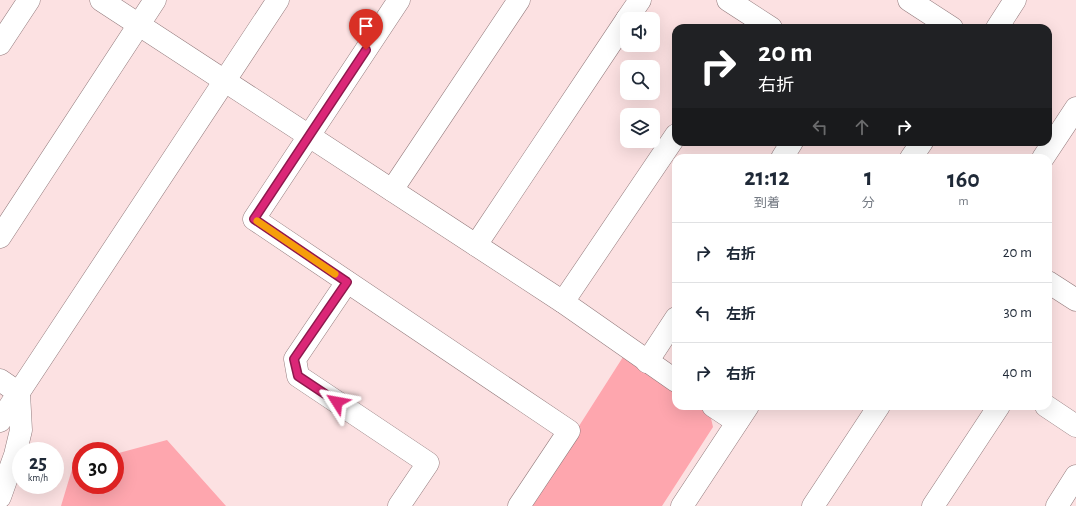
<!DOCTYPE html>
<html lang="ja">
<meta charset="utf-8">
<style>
:root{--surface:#fff;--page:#f2f2f3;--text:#1f2937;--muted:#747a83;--line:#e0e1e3}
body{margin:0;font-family:"Alegreya Sans","Noto Sans JP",sans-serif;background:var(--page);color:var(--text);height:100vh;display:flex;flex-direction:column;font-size:15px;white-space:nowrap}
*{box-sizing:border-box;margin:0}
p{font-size:13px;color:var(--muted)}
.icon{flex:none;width:22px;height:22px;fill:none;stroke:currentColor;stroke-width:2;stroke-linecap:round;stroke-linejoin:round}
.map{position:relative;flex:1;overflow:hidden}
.sheet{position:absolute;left:672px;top:154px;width:380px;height:256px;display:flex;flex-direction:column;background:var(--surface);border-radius:12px;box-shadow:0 4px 16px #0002}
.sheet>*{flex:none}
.hud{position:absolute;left:672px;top:24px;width:380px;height:122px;border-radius:12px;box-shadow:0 4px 16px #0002;background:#202124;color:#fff;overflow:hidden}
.tools{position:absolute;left:620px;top:12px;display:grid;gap:8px}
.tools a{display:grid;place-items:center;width:40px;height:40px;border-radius:8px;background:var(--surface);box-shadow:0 4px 16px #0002;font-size:20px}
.speed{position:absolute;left:12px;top:442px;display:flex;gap:8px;font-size:20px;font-weight:700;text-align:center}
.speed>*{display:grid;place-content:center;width:52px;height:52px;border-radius:50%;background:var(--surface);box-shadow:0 4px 16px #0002;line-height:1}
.speed small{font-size:10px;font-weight:400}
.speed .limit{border:6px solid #d22;background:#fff;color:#111}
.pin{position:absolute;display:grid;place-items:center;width:34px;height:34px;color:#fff;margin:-41px -17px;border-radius:50% 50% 50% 0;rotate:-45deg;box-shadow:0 0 4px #0007}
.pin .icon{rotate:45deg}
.me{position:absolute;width:44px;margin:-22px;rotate:304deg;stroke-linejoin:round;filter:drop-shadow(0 0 3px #0008)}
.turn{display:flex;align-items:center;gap:14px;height:84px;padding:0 20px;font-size:18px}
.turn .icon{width:52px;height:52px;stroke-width:2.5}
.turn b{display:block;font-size:28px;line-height:34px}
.lanes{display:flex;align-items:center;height:38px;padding:0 20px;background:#0003;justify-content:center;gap:20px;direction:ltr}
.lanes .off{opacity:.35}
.eta{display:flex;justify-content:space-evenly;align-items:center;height:68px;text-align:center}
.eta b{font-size:24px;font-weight:700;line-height:28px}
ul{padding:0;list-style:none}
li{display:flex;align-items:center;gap:12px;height:60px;padding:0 20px;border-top:1px solid var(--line)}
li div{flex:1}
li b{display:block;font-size:15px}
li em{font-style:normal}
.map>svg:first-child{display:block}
.green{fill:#fea6ae}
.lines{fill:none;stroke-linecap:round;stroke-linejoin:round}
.minor-casing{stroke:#937b7d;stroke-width:23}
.minor{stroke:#fff;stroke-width:22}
.route-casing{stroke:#8e194d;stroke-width:10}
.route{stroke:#db2777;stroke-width:7}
.slow{stroke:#f59e0b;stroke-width:7}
</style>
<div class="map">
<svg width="1076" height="506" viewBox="0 0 1076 506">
<rect width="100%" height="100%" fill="#fce1e2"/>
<g class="green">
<path d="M623 357 676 391V406H698L710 414 713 427 662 506H528Z"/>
<path d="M167 440 226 506H61L73 466 81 464V485H115V454Z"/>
</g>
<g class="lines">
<defs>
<g id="minor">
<path d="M101 0 563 302 676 381"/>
<path d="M399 0 254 219 569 431 519 506"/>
<path d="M728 0 771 28"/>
<path d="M909 0 952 28"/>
<path d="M627 19 640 0"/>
<path d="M997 28 1015 0"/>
<path d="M0 44 29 0"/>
<path d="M782 158 792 142"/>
<path d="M911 158 922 142"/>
<path d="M1043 158 1076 108"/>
<path d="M392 190 519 0"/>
<path d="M0 237 155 0"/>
<path d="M476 245 627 19"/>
<path d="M347 282 295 359 298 376 428 463 399 506"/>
<path d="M1048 282 1076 300"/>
<path d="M563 302 676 135"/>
<path d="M647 362 676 318"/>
<path d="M0 380 19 393 21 430 15 455 0 497"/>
<path d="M713 406 737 422"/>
<path d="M1046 406 1076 426"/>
<path d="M0 421 278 0"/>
<path d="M682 506 748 406"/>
<path d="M813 506 879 406"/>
<path d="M933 506 999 406"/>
<path d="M1057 506 1076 476"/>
</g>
</defs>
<use href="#minor" class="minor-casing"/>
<use href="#minor" class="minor"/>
</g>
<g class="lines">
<defs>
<path id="route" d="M337 402 298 376 294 359 347 282 254 219 366 50"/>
</defs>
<use href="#route" class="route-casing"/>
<use href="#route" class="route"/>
<path class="slow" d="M257 221 335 274"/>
</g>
</svg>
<div class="tools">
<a><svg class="icon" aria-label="sound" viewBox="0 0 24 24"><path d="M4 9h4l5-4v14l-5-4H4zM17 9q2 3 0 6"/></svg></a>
<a><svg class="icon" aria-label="search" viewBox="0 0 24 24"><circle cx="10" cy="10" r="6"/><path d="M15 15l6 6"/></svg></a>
<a><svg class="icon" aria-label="layers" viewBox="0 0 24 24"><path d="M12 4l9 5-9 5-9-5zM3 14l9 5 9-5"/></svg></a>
</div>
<div class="speed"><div>25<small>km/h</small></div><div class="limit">30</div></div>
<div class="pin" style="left:366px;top:50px;background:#d93025"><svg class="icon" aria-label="arrive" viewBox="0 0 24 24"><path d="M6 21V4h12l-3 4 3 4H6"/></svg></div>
<svg class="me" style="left:337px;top:402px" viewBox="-20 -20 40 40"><path d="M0-17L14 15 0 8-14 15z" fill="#db2777" stroke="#fff" stroke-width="4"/></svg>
<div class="hud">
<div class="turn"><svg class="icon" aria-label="right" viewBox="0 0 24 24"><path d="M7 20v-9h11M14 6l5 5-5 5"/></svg><div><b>20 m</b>右折</div></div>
<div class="lanes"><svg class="icon off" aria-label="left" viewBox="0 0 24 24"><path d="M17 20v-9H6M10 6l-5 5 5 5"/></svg><svg class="icon off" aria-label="ahead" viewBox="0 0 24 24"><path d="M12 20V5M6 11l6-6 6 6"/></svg><svg class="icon" aria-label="right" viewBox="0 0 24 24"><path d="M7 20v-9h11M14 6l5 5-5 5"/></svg></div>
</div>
<section class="sheet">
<div class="eta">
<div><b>21:12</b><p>到着</p></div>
<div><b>1</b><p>分</p></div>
<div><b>160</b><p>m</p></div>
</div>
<ul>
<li><svg class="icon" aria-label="right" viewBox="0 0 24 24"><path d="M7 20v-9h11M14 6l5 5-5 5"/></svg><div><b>右折</b></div><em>20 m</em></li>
<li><svg class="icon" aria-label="left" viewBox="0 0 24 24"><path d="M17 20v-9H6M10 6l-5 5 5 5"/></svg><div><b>左折</b></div><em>30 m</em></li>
<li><svg class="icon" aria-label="right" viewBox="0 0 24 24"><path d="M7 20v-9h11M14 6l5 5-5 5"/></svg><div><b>右折</b></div><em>40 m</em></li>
</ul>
</section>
</div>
